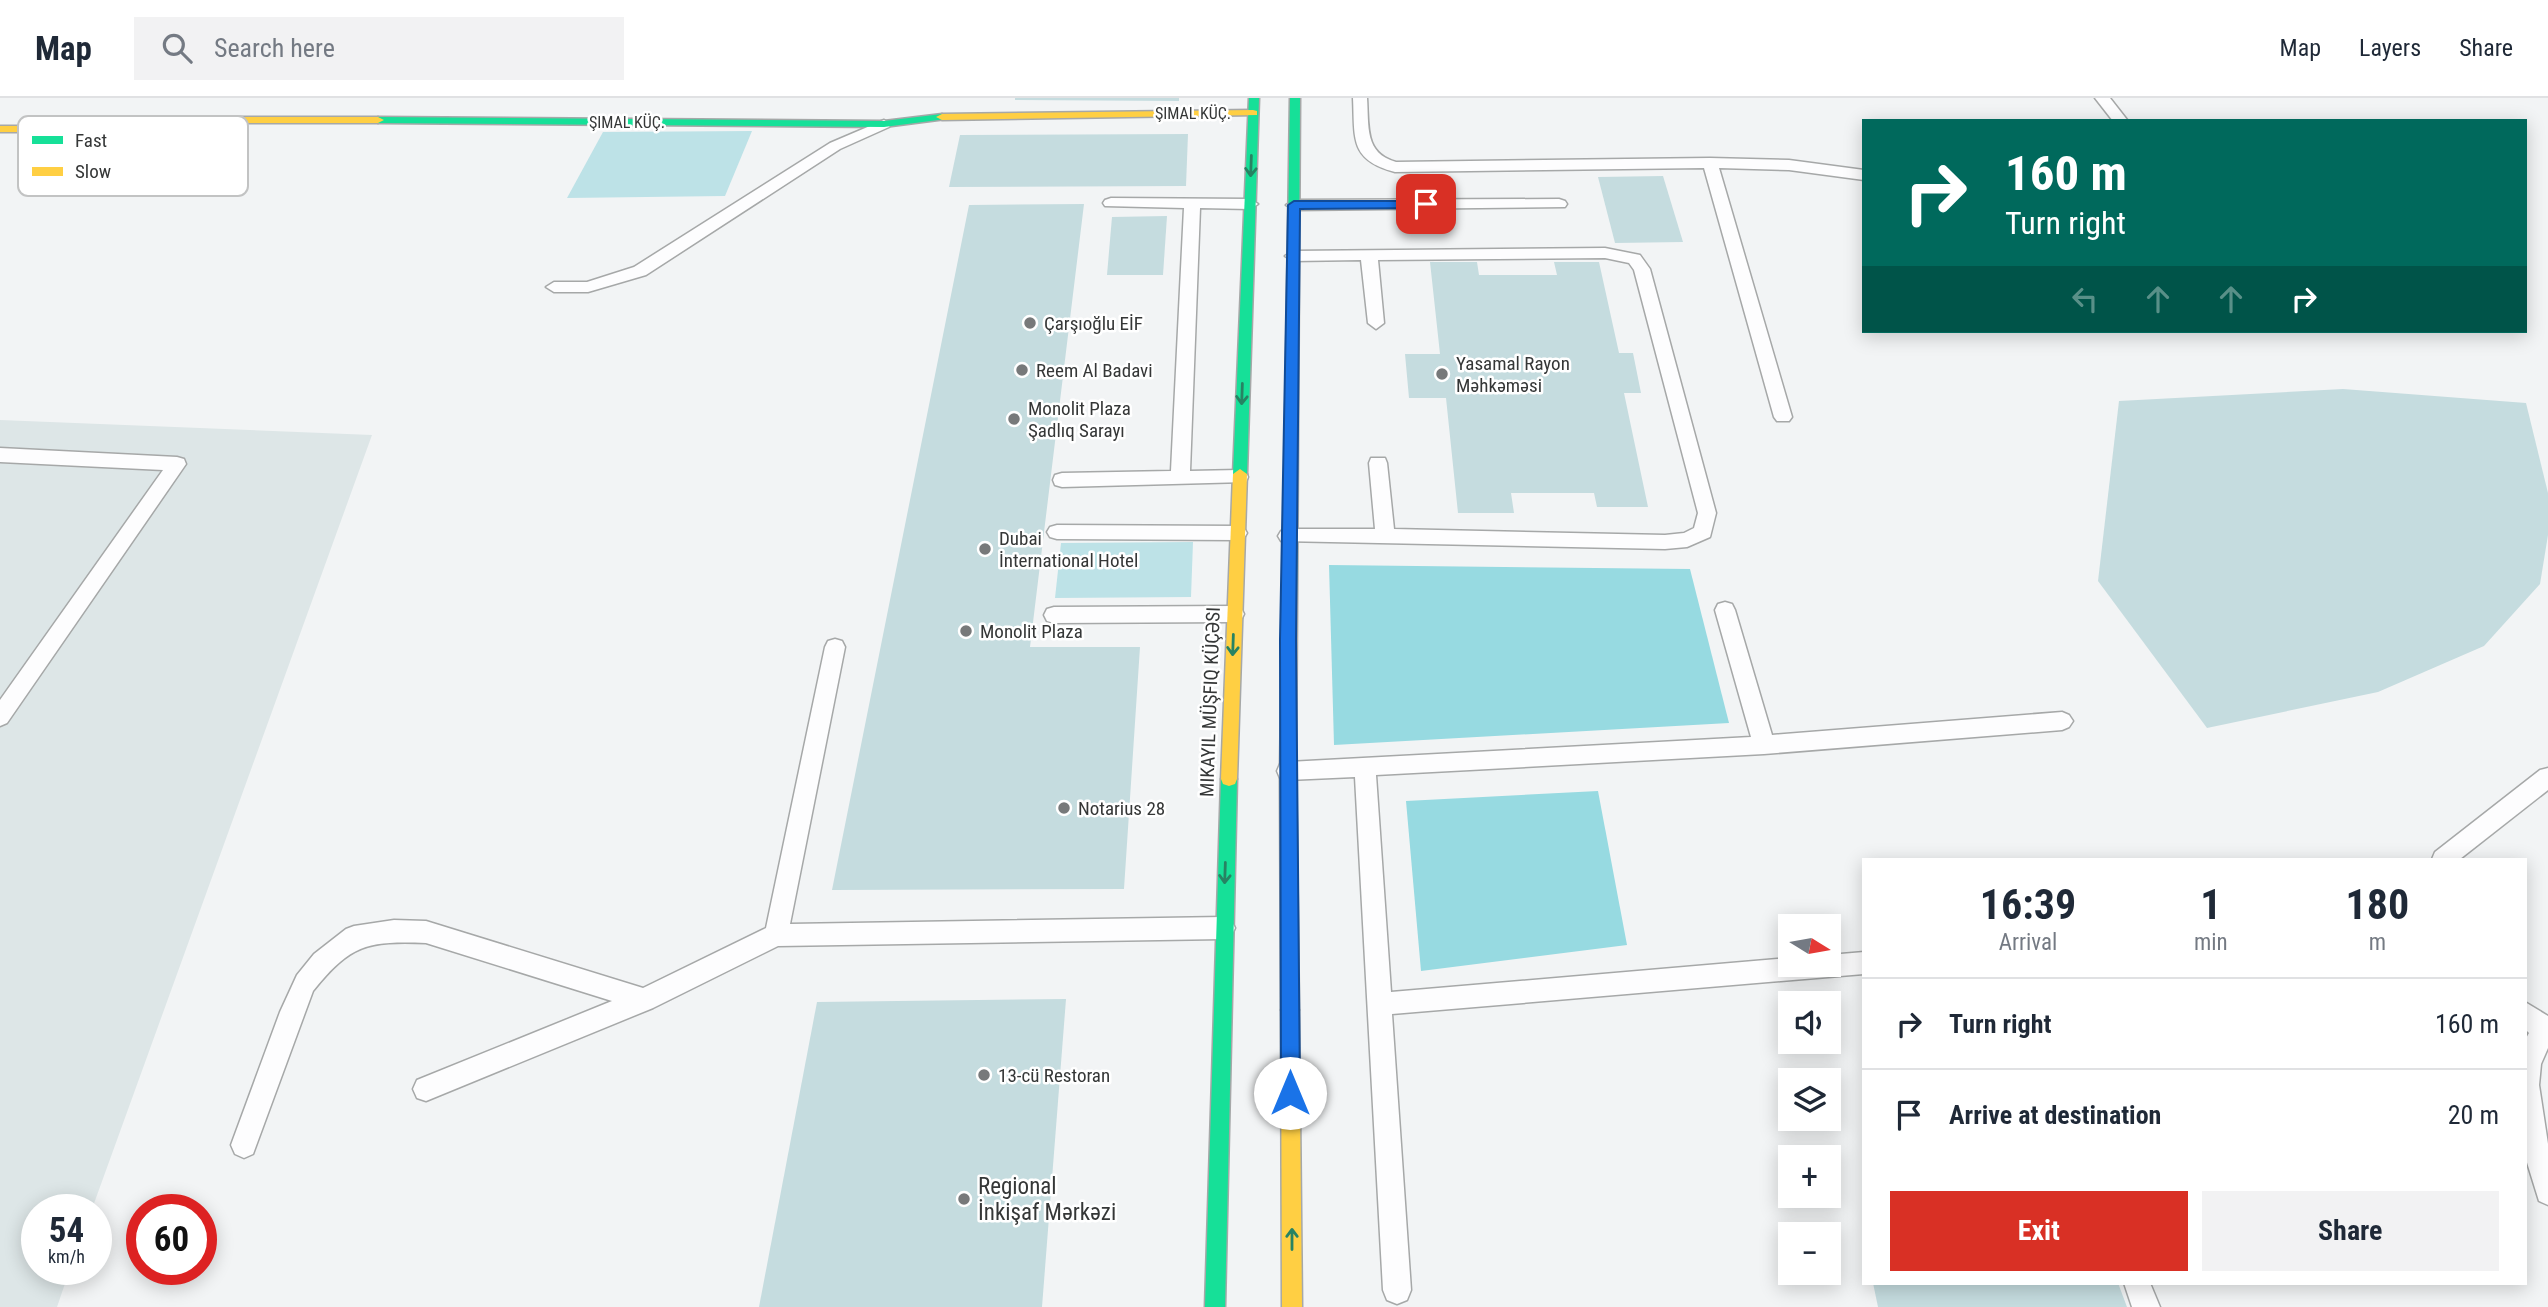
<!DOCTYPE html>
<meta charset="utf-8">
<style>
:root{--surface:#fff;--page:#f2f2f3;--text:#1f2937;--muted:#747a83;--line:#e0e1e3;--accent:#d93025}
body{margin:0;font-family:"Roboto Condensed",sans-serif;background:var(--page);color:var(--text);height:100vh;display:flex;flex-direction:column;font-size:26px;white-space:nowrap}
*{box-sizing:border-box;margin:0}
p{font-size:23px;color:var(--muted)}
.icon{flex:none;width:38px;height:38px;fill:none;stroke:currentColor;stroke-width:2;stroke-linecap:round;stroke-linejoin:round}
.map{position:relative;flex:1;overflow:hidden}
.side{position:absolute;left:1862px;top:760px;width:665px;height:427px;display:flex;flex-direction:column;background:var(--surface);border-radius:0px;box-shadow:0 4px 18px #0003}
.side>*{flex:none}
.banner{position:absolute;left:1862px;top:21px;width:665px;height:214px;border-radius:0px;box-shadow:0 4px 18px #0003;background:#00695c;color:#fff;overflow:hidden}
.needle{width:46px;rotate:101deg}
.controls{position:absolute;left:1778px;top:816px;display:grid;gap:14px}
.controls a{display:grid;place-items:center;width:63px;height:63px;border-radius:0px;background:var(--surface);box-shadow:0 4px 18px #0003;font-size:35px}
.speed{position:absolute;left:21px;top:1096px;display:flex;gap:14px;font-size:35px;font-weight:700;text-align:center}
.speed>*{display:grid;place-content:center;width:91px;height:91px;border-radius:50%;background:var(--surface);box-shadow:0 4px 18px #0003;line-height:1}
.speed small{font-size:18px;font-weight:400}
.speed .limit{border:10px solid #d22;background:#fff;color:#111}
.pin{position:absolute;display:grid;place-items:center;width:60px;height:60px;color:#fff;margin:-30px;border-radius:14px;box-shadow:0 4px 10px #0006}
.me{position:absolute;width:77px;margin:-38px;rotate:0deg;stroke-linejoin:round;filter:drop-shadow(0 0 5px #0008)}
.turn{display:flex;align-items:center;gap:24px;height:147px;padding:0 28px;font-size:32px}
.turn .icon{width:91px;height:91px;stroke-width:2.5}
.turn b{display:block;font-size:49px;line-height:60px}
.lanes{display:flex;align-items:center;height:66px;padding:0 28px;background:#0003;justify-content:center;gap:35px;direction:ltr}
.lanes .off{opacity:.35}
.eta{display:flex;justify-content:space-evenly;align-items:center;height:119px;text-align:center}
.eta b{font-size:42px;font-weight:700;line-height:49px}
.cta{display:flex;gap:14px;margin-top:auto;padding:14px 28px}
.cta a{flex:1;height:80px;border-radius:0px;background:var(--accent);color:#fff;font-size:28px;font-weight:700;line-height:80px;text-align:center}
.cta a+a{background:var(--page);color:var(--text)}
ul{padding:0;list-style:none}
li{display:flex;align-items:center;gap:21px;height:91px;padding:0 28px;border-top:2px solid var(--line)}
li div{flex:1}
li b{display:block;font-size:26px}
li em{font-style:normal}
header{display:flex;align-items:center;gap:42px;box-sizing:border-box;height:98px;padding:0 35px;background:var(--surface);border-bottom:2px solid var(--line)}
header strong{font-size:33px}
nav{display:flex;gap:38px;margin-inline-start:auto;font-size:24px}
.search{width:490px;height:63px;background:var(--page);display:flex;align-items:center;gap:18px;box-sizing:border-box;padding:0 24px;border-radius:0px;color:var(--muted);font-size:26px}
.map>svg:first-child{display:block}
.built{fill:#dde6e7}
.green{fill:#bde2e7}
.forest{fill:#97dae1}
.building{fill:#c5dcdf}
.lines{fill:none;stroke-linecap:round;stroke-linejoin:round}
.lane-casing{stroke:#a6a8a8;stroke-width:3}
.fast-casing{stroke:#a6a8a8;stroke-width:3}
.slow-casing{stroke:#a6a8a8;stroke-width:3}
.lane{fill:#fdfdfe;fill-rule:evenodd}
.fast{fill:#16e098;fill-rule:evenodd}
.slow{fill:#ffcf43;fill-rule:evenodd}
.oneway{stroke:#278363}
.route{fill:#1a73e8;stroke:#114b97;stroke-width:2}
.poi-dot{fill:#77797a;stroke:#fff;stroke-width:2.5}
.labels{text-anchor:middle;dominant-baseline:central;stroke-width:5;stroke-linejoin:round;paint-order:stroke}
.far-street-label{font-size:16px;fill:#353737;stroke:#fff}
.poi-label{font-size:19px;fill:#353737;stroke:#fff;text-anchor:start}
.street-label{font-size:19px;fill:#353737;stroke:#fff}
.near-poi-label{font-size:23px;fill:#353737;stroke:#fff;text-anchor:start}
.key{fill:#fff;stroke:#c2c3c3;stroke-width:2}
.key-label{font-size:19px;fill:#353737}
</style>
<header>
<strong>Map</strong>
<div class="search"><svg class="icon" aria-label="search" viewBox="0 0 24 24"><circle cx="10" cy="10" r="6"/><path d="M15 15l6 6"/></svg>Search here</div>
<nav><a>Map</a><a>Layers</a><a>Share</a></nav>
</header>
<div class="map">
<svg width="2548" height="1209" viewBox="0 0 2548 1209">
<rect width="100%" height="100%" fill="#f2f4f5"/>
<path class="built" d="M0 322 372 337 92 1111H37V1171H70L57 1209H0Z"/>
<g class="green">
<path d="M752 33 725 98 567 100 603 34Z"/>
<path d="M1193 444 1191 499 1055 500 1061 445Z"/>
</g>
<g class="forest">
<path d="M1329 467 1690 471 1729 625 1334 647Z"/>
<path d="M1598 693 1627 847 1421 873 1406 703Z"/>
</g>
<g class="building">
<path d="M1015 0H1179V3L1015 2Z"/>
<path d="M1188 36 1186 88 949 89 960 37Z"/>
<path d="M1663 78 1683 144 1615 145 1598 79Z"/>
<path d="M1084 106 1030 549H1140L1124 791 832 792 969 107Z"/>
<path d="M1167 118 1163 177H1107L1112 119Z"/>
<path d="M1430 164H1477L1479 177H1557L1554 164H1599L1619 255H1633L1641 295H1624L1648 409H1597L1594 395H1511L1514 415H1458L1446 300H1409L1405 256H1440Z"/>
<path d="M2343 291 2526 305 2548 395V437L2540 486 2484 548 2378 594 2207 630 2098 483 2119 303Z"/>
<path d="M1066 901 1042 1209H759L817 904Z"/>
<path d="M1873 1185H2118L2127 1209H1878Z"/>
</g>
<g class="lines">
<defs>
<g id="lane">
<path d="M1353 0H1367C1369 28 1364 55 1396 64L1710 60 1789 62 1864 72V82L1789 72 1719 70 1792 319 1789 323H1777L1774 319 1704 70 1395 74C1349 62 1355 40 1353 0Z"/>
<path d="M2095 0H2110L2128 23H2113Z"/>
<path d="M884 22 891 26 889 29 840 51 646 177 588 194H554L546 189 554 184H587L634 169 830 45Z"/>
<path d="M1111 100 1250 101 1258 106 1250 111 1200 110 1190 373 1239 372 1246 374 1248 379 1246 384 1062 389 1055 387 1053 382 1055 377 1062 375 1171 373 1184 110 1105 108 1103 105 1105 102Z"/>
<path d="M1559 101 1565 103 1567 106 1565 109 1294 112 1286 107 1294 102Z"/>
<path d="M1605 150 1640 157 1650 171 1716 415 1710 439 1687 449 1665 451 1281 443 1278 438 1281 433 1288 431H1375L1369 365 1371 360H1385L1387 365 1394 431 1665 437 1684 435 1694 430 1698 415 1634 172 1629 165 1605 160 1378 162 1384 225 1376 231 1368 225 1361 162 1293 163 1285 158 1293 153Z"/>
<path d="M0 350 177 359 184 361 186 366 7 625 0 628V602L163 372 0 364Z"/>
<path d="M1057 427 1237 428 1244 430 1247 435 1244 440 1237 442 1057 441 1050 439 1047 434 1050 429Z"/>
<path d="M1725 504 1732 506 1735 512 1772 637 2062 614 2069 617 2073 623 2069 629 2062 632 1764 656 1376 677 1391 894 1790 860V866H1829V857L1864 854V876L1392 916 1411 1192 1407 1202 1397 1206 1387 1202 1383 1192 1355 679 1288 682 1280 680 1277 673 1280 666 1288 664 1751 639 1715 512 1718 506Z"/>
<path d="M1234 508 1241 510 1244 516 1241 522 1234 524 1054 525 1047 523 1044 517 1047 511 1054 509Z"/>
<path d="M835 541 842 543 845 549 790 826 1223 819 1231 822 1235 830 1231 838 1223 841 778 848 653 910 426 1003 417 1000 413 991 417 982 612 903 426 845C367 843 351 846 313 893L253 1056 244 1060 235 1056 231 1047 280 914 297 877 314 856 346 831 354 828 394 822 426 823 643 890 766 830 825 549 828 543Z"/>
<path d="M2548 670V692L2460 761H2432L2435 754 2540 672Z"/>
<path d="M2525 904 2548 918V950L2541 966 2539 987 2548 1046V1107L2539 1103 2525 1058V942L2529 935 2525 931Z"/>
<path d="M2124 1185H2150L2160 1209H2132Z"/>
</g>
<g id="fast">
<path d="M1249 0H1259L1247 376 1240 381 1233 376Z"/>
<path d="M1290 0H1300L1296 673 1299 912 1296 918 1290 921 1284 918 1281 912 1280 673Z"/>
<path d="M942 16 948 19 946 21 884 29 378 25 372 22 378 19 884 23Z"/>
<path d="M1229 674 1235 676 1237 681 1225 1209H1205L1221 681 1223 676Z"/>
</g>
<g id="slow">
<path d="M1253 12 1257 13V17L942 22 936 19 942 16Z"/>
<path d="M198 19H378L384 22 378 25H198L124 34H0V28H124Z"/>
<path d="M1240 371 1247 376 1237 681 1235 686 1229 688 1223 686 1221 681 1233 376Z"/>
<path d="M1290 903 1296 906 1299 912 1302 1209H1282L1281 912 1284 906Z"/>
</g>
</defs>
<use href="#lane" class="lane-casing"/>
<use href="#fast" class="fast-casing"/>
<use href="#slow" class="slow-casing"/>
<use href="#lane" class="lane"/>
<use href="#fast" class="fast"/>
<use href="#slow" class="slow"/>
</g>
<defs><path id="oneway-shaft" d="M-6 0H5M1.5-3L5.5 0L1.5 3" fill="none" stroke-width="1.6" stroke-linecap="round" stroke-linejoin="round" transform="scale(1.75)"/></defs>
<g class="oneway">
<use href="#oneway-shaft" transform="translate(1251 68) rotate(92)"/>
<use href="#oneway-shaft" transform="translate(1242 296) rotate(92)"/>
<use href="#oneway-shaft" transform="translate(1233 547) rotate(92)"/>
<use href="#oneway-shaft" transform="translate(1225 775) rotate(92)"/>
<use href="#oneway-shaft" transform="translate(1292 1141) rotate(-90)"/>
</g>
<path class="route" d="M1294 103H1426L1432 106 1426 110 1300 111 1296 542 1300 995 1297 1001 1290 1004 1284 1001 1281 995 1280 542 1288 107Z"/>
<g class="poi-dot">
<circle cx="1030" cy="225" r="7"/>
<circle cx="1022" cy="272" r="7"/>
<circle cx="1442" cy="276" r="7"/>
<circle cx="1014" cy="321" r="7"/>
<circle cx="985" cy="451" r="7"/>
<circle cx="966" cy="533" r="7"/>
<circle cx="1064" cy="710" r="7"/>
<circle cx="984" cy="977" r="7"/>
<circle cx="964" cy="1101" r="7"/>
</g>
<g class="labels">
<g class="far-street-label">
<text x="1193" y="15">ŞIMAL KÜÇ.</text>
<text x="627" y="24">ŞIMAL KÜÇ.</text>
</g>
<g class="poi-label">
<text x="1044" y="225">Çarşıoğlu EİF</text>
<text x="1456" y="265">Yasamal Rayon<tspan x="1456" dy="22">Məhkəməsi</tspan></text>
<text x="1036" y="272">Reem Al Badavi</text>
<text x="1028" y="310">Monolit Plaza<tspan x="1028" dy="22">Şadlıq Sarayı</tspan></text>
<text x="999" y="440">Dubai<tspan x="999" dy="22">İnternational Hotel</tspan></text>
<text x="980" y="533">Monolit Plaza</text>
<text x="1078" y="710">Notarius 28</text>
<text x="998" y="977">13-cü Restoran</text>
</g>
<g class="street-label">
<text transform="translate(1210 604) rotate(-88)">MIKAYIL MÜŞFIQ KÜÇƏSI</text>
</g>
<g class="near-poi-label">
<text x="978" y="1088">Regional<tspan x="978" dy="26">İnkişaf Mərkəzi</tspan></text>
</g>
</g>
<rect x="18" y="18" width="230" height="80" rx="10" class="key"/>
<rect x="32" y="38" width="31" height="8" fill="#16e098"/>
<rect x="32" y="69" width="31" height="9" fill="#ffcf43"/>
<g class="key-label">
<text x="75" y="49">Fast</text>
<text x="75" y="80">Slow</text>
</g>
</svg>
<div class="controls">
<a><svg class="needle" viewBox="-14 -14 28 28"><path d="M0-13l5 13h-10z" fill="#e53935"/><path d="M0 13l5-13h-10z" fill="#747a83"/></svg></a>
<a><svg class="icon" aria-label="sound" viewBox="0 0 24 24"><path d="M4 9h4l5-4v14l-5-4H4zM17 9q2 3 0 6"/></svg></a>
<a><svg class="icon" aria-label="layers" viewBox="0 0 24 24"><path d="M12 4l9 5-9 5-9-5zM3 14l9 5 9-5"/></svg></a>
<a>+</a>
<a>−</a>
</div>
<div class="speed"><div>54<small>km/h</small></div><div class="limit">60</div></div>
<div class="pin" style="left:1426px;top:106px;background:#d93025"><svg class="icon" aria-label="arrive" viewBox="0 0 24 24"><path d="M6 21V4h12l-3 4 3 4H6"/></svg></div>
<svg class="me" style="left:1290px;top:995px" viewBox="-20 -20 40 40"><circle r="19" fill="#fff"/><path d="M0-13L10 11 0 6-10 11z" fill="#1a73e8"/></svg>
<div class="banner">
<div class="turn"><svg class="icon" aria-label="right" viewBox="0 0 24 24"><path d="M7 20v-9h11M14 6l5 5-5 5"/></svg><div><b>160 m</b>Turn right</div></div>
<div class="lanes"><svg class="icon off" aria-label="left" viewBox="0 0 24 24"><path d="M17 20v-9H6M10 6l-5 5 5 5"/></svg><svg class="icon off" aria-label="ahead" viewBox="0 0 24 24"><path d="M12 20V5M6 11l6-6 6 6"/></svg><svg class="icon off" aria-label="ahead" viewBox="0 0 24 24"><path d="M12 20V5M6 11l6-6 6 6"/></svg><svg class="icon" aria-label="right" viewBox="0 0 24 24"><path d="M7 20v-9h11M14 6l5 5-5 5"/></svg></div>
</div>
<section class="side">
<div class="eta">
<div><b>16:39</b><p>Arrival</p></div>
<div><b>1</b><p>min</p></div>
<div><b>180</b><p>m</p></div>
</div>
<ul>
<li><svg class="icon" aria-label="right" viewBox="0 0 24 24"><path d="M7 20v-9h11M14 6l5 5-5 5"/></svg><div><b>Turn right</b></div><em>160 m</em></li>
<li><svg class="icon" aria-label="arrive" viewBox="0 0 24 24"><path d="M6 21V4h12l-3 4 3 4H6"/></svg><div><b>Arrive at destination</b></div><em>20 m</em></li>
</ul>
<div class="cta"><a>Exit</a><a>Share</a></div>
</section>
</div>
